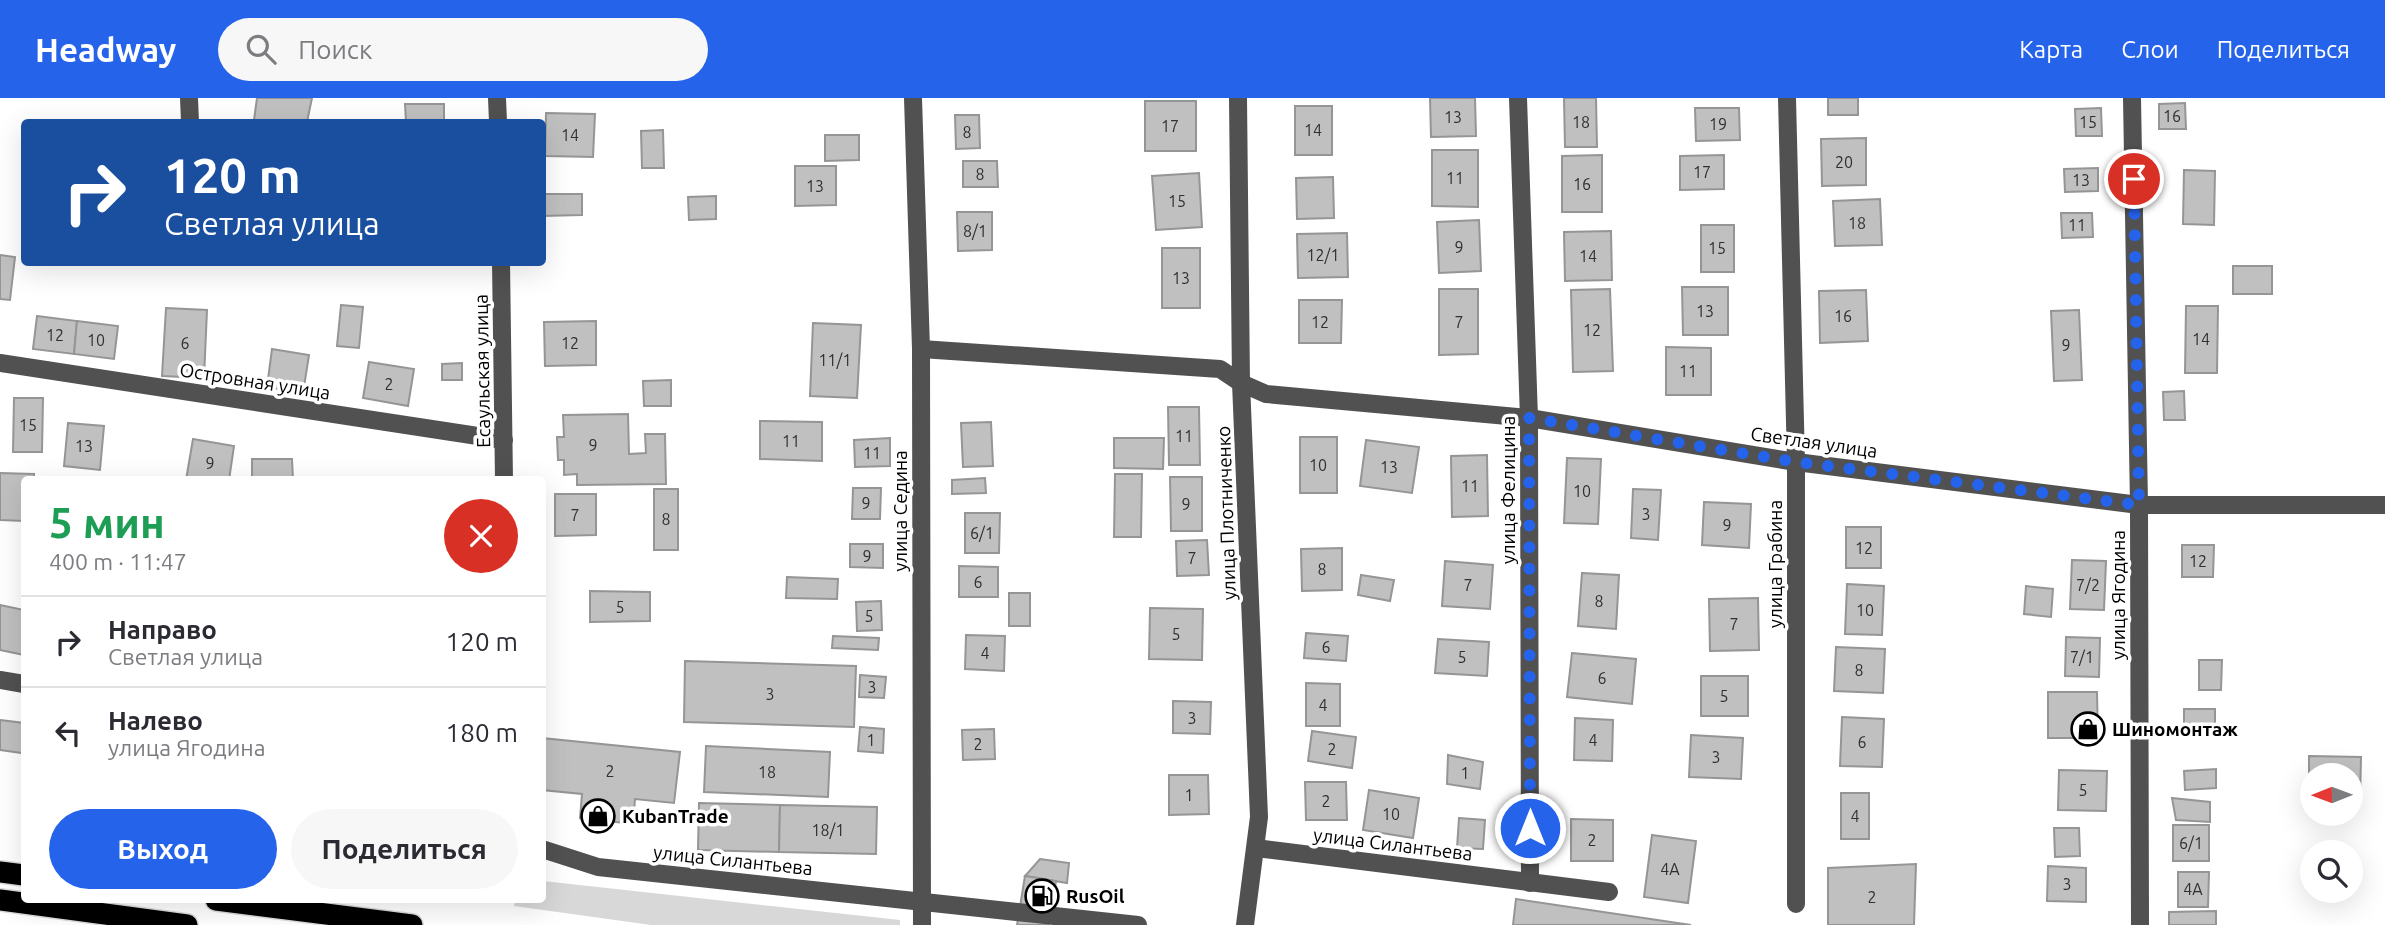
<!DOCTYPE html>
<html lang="ru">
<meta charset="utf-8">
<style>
:root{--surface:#fff;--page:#f7f7f7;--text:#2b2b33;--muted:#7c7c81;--line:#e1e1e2;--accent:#2563eb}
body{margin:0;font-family:Ubuntu,sans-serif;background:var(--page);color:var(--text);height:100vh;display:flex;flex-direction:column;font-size:26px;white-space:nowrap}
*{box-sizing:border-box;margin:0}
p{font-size:23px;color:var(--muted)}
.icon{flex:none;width:38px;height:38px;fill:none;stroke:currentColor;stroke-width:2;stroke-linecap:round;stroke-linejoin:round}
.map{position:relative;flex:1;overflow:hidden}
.drawer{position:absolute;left:21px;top:378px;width:525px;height:427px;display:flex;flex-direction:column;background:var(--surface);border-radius:7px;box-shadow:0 7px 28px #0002}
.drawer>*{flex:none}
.banner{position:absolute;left:21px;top:21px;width:525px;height:147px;border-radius:7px;box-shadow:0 7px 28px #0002;background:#1a4fa0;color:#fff;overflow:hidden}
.needle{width:46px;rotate:269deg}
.buttons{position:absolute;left:2300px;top:665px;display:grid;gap:14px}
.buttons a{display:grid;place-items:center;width:63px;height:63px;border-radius:50%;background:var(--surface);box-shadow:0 7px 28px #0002;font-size:35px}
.pin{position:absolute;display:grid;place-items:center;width:60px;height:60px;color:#fff;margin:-30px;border:4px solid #fff;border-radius:50%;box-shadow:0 2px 7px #0007}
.me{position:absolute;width:77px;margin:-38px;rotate:0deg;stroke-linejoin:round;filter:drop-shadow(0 0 5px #0008)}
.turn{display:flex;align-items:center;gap:24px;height:147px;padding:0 28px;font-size:32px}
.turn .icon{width:91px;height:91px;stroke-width:2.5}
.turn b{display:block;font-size:49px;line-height:60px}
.round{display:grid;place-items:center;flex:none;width:74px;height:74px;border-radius:37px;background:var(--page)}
.overview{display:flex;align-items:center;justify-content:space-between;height:119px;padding:0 28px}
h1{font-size:42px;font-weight:600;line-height:52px;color:#1e9e55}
.primary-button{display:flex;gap:14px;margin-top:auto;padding:14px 28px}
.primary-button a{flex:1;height:80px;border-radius:42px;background:var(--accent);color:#fff;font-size:28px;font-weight:600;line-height:80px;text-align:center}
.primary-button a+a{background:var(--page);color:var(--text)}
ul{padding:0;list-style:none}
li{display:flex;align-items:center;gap:21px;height:91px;padding:0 28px;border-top:2px solid var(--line)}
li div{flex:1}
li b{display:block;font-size:26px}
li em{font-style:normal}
header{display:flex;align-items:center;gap:42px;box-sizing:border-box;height:98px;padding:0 35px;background:var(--accent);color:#fff}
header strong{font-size:33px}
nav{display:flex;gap:38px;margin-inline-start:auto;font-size:24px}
.search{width:490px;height:63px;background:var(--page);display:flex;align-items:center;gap:18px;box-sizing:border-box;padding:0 24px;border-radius:38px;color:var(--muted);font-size:26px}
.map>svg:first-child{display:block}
.green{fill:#d8d8d8}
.building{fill:#c0c0c0;stroke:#959595;stroke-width:2}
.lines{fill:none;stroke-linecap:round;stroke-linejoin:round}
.highway-casing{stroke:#dbdbdb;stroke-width:24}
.minor{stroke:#515151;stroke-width:18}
.highway{stroke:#000;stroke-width:21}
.route{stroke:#2563eb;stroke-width:12;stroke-dasharray:0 21.6}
.labels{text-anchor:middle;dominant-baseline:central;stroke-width:7;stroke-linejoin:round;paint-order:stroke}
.number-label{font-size:16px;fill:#303030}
.street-label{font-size:19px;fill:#000;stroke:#fff}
.poi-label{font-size:19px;font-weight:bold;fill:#000;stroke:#fff;text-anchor:start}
</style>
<header>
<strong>Headway</strong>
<div class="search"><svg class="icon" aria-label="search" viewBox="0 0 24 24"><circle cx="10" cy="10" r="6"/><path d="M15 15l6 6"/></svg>Поиск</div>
<nav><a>Карта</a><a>Слои</a><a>Поделиться</a></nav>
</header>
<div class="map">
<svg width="2385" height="827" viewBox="0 0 2385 827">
<rect width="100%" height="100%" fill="#fff"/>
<path class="green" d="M543 783 900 822V827H651L514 808 515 802H542Z"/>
<g class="building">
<path d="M257 0H312L307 24 254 22Z"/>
<path d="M1430 0H1475L1476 38 1431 39Z"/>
<path d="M1564 0H1596L1597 49H1565Z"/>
<rect x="1828" y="0" width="30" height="17"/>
<rect x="1145" y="3" width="51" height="50"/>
<path d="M2185 5 2186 31H2159V6Z"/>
<path d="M405 6H444V24H406Z"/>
<rect x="1295" y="8" width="37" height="49"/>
<path d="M1695 10H1739L1740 42 1696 43Z"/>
<path d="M2101 10 2102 38H2076L2075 11Z"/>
<path d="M546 15 595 16 593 59 545 58Z"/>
<path d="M955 17H979L980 50 956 51Z"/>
<path d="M663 32 664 70H642L641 33Z"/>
<path d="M825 37H859V62L825 63Z"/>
<path d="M1866 40V87L1822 88 1821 41Z"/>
<path d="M1432 52H1478V109L1432 108Z"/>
<path d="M1602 57V114H1562V58Z"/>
<path d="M1724 57V91L1680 92V58Z"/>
<path d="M963 63H997L998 89H963Z"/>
<path d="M795 68H836V107L795 108Z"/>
<path d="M2098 70V93L2065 94 2064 71Z"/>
<path d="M2184 72 2215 73 2214 127 2183 126Z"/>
<path d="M1199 75 1202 129 1156 132 1152 78Z"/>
<path d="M1333 79 1334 120 1297 121 1296 80Z"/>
<path d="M542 96H582V117L542 118Z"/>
<path d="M716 98V121L689 122 688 99Z"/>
<path d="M1880 101 1882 147 1835 148 1833 103Z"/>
<path d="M957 114H992V152L958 153Z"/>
<path d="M2061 115H2092L2093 139 2062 140Z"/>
<path d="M1479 122 1481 173 1439 175 1437 124Z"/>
<rect x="1701" y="127" width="33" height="47"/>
<path d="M1611 133 1612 182 1565 183 1564 134Z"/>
<path d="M1347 135 1348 179 1298 180 1297 136Z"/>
<rect x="1162" y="150" width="38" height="60"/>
<path d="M0 157 15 159 10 202 0 201Z"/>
<rect x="2233" y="168" width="39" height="28"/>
<path d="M1682 189H1728V237H1683Z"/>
<path d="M1439 191H1478V256L1439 257Z"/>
<path d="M1610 191 1613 273 1573 274 1571 192Z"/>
<path d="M1866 192 1868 243 1820 245 1819 193Z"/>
<path d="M1299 202H1342L1341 245H1299Z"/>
<path d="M341 207 363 209 359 250 337 248Z"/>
<path d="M2186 208H2218L2217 275H2185Z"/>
<path d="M166 210 207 212 204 280 162 278Z"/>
<path d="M2079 212 2082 282 2054 283 2051 213Z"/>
<path d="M37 218 77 223 74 256 33 251Z"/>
<path d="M77 223 118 228 114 261 74 256Z"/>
<path d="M596 223V267L545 268 544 224Z"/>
<path d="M813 225 861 227 857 300 810 298Z"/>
<path d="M1666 249 1711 250V297H1666Z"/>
<path d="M272 251 309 257 303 295 267 289Z"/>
<path d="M369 264 414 271 408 308 363 300Z"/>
<path d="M462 265V282H442V266Z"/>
<path d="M671 282V308H644L643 283Z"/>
<path d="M2184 293 2185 322H2164L2163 294Z"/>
<path d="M14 300H43L42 354H13Z"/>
<path d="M1168 309H1199L1200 367H1169Z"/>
<path d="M628 316 629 356 646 355 645 336H665L666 386 577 387V376L564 377V362H558L557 339H564L563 317Z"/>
<path d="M760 323 822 324V363L760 361Z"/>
<path d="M991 324 993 368 963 369 961 325Z"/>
<path d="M68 325 104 328 100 372 64 368Z"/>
<rect x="1300" y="339" width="37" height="56"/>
<path d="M890 340V368L855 369 854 342Z"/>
<path d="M1114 340H1164L1163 371 1114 370Z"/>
<path d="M193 341 234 348 229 382H186Z"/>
<path d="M1366 342 1419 349 1412 395 1360 388Z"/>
<path d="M1487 357 1488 418 1452 419 1451 358Z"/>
<path d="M1567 360 1601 361 1598 426 1564 425Z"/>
<path d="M252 361H292L293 382H252Z"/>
<path d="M0 375 34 376V382H24V423L0 422Z"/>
<path d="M1115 376H1142L1141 439H1114Z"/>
<path d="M1170 379H1202V433H1171Z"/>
<path d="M985 380 986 395 952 396V382Z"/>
<path d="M853 390H881L880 421H852Z"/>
<rect x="654" y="391" width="24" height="61"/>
<path d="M1633 391 1661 392 1658 442 1631 440Z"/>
<path d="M555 396H596V437L555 438Z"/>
<path d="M1704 404 1751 406 1749 450 1702 447Z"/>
<path d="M965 415H1000L999 455H965Z"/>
<rect x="1846" y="429" width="35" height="41"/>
<path d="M1207 442 1209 477 1177 478 1176 443Z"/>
<path d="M850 446H883V470L850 469Z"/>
<path d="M2182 447H2214L2213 479H2182Z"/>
<path d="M1342 450V492L1302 493 1301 451Z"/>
<path d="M2072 462 2106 463 2104 512 2070 511Z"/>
<path d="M1445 463 1493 467 1490 511 1442 508Z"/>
<path d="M959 468 998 469V499H959Z"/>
<path d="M1582 475 1619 477 1616 531 1578 528Z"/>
<path d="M1361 477 1394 482 1390 503 1358 497Z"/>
<path d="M787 479 838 481 837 501 786 500Z"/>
<path d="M1847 486 1884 488 1882 537 1845 536Z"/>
<path d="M2026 488 2053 491 2051 519 2024 516Z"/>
<path d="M590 493 650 494V523L590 524Z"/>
<rect x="1009" y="495" width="21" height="33"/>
<path d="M1758 500 1759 552 1710 553 1709 501Z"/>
<path d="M881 503 882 532 857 533 856 504Z"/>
<path d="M0 507 24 512V557L0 552Z"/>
<path d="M1150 510 1203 511 1202 562 1149 561Z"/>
<path d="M1306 535 1348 538 1346 563 1304 560Z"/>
<path d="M966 537 1005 538 1004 573 965 571Z"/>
<path d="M833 538 879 540 878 552 832 550Z"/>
<path d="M2066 539 2100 540 2099 579 2065 578Z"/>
<path d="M1438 541 1489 544 1487 578 1435 575Z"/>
<path d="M1836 549 1885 551 1883 595 1834 593Z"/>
<path d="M1572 555 1636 561 1632 606 1567 599Z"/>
<path d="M2199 562H2222L2221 592H2199Z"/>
<path d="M685 563 856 568 854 629 684 624Z"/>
<path d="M860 577 886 579 884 600 859 599Z"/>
<rect x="1701" y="578" width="47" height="40"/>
<path d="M1306 585 1340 586V628H1306Z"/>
<path d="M2048 594H2097L2098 640H2048Z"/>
<path d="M1173 603 1211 604 1210 636 1173 635Z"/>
<rect x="2184" y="611" width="31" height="20"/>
<path d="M1842 619 1884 621 1882 669 1840 668Z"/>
<path d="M1575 620 1613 622 1612 663 1574 662Z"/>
<path d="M0 622 24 625 22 655 0 652Z"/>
<path d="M860 629 884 631 883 655 858 653Z"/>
<path d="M994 631 995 661 963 662 962 632Z"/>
<path d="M1312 633 1356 639 1352 670 1308 663Z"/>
<path d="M1691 637 1743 640 1741 681 1689 679Z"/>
<path d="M542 640 680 654 674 705 635 701 633 726 580 720 582 696 542 692Z"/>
<path d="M706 648 830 654 828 699 704 694Z"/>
<path d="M1448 657 1483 664 1480 691 1447 686Z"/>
<path d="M2309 658 2361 659 2360 703H2350V677H2312V703L2309 702Z"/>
<path d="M2216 671V690L2185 692 2184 673Z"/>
<path d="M2059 672 2107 673 2106 713 2058 712Z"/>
<path d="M1169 677H1208L1209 716 1169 717Z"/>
<path d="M1305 684H1346L1347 722H1306Z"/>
<path d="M1369 692 1419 700 1413 740 1363 732Z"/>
<rect x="1841" y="695" width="28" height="46"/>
<path d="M2172 700 2210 704V724L2176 722Z"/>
<path d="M699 705 780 707 779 754 698 752Z"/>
<path d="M780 707 877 709 876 756 779 754Z"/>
<path d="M1459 720 1485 722 1483 751 1457 750Z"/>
<path d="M1571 721 1613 722V763H1571Z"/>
<rect x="2173" y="727" width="36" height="36"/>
<path d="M2054 730H2079L2080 758 2055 759Z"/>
<path d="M1652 737 1696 743 1688 805 1644 799Z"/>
<path d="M1040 761 1069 765 1067 785 1025 778Z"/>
<path d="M1916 766 1914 827H1828V770Z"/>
<path d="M2048 768 2086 770V804L2047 803Z"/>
<path d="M2178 774H2209L2208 809H2178Z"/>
<path d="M1025 778 1056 783 1049 827H1017Z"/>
<path d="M1516 801 1691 827H1513Z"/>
<path d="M2216 813V827H2169V814Z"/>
</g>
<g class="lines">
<defs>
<g id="highway">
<path d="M0 774 24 777"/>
<path d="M0 802 187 827"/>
<path d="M216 802 412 827"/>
</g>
</defs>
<use href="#highway" class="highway-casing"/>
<g class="minor">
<path d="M189 0 190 24"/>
<path d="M497 0 498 24"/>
<path d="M913 0 921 251 922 827"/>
<path d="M1238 0 1241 285 1259 719 1245 827"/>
<path d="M1518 0 1529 320 1530 785"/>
<path d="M1787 0 1796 364V806"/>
<path d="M2132 0 2139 407 2140 827"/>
<path d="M501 164 504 382"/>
<path d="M921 251 1220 271 1241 285 1266 296 1529 320 1796 364 2139 407H2385"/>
<path d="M0 265 504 342"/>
<path d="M0 582 24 586"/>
<path d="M1256 750 1609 794"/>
<path d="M542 751 598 769 1138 827"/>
</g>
<use href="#highway" class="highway"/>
</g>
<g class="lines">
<path class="route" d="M1530 730 1529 320 1796 364 2139 407 2134 81"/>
</g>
<defs>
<symbol id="shop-ring" viewBox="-11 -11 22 22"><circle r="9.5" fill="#fff" stroke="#000" stroke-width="1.5"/><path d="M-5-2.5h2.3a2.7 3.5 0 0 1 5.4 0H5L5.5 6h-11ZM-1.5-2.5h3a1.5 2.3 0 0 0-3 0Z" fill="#000"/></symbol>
<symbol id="fuel-ring" viewBox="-11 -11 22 22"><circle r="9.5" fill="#fff" stroke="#000" stroke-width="1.5"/><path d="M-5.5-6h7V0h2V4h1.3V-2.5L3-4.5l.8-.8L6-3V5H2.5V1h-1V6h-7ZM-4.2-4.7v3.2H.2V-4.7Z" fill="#000"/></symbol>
</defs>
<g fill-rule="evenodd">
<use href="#shop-ring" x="2069" y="612" width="38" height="38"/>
<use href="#shop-ring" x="579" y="699" width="38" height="38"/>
<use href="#fuel-ring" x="1023" y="779" width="38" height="38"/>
</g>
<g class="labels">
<g class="number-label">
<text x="2172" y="18">16</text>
<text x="1453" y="19">13</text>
<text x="1581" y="24">18</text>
<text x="2088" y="24">15</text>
<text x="1718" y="26">19</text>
<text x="1170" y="28">17</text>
<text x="1313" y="32">14</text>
<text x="967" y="34">8</text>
<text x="570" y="37">14</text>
<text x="1844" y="64">20</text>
<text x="1702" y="74">17</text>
<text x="980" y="76">8</text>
<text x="1455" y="80">11</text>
<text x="2081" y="82">13</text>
<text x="1582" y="86">16</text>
<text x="815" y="88">13</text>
<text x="1177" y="103">15</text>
<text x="1857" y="125">18</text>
<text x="2077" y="127">11</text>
<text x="975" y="133">8/1</text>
<text x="1459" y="149">9</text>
<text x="1717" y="150">15</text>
<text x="1323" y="157">12/1</text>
<text x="1588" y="158">14</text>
<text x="1181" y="180">13</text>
<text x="1705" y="213">13</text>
<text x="1843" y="218">16</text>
<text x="1320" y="224">12</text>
<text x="1459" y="224">7</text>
<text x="1592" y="232">12</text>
<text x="55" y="237">12</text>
<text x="2201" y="241">14</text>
<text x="96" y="242">10</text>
<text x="185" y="245">6</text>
<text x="570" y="245">12</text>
<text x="2066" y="247">9</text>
<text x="835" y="262">11/1</text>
<text x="1688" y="273">11</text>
<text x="389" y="286">2</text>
<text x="28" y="327">15</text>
<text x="1184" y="338">11</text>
<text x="791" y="343">11</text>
<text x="593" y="347">9</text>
<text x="84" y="348">13</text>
<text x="872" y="355">11</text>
<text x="210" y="365">9</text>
<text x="1318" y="367">10</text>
<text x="1389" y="369">13</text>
<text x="1470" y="388">11</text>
<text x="1582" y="393">10</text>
<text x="866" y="405">9</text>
<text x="1186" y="406">9</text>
<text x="1646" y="416">3</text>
<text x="575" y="417">7</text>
<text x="666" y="421">8</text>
<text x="1727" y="427">9</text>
<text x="982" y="435">6/1</text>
<text x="1864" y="450">12</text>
<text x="867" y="458">9</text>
<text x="1192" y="460">7</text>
<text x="2198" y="463">12</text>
<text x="1322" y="471">8</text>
<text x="978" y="484">6</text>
<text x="1468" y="487">7</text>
<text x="2088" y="487">7/2</text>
<text x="1599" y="503">8</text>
<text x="620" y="509">5</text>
<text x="1865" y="512">10</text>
<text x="869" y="518">5</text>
<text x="1734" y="526">7</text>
<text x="1176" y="536">5</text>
<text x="1326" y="549">6</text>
<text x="985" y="555">4</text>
<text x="1462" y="559">5</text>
<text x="2082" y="559">7/1</text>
<text x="1859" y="572">8</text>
<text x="1602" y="580">6</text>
<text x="872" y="589">3</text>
<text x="770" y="596">3</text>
<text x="1724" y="598">5</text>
<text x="1323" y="607">4</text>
<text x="1192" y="620">3</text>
<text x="871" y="642">1</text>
<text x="1593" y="642">4</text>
<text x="1862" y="644">6</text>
<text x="978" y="646">2</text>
<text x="1332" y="651">2</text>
<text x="1716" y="659">3</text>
<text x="610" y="673">2</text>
<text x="767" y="674">18</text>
<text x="1465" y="675">1</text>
<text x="2083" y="692">5</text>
<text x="1189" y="697">1</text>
<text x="1326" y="703">2</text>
<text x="1391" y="716">10</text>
<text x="1855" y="718">4</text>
<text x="828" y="732">18/1</text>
<text x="1592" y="742">2</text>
<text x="2191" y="745">6/1</text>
<text x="1670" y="771">4А</text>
<text x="2067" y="786">3</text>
<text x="2193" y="791">4А</text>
<text x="1872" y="799">2</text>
</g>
<g class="street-label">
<text transform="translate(482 273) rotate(-91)">Есаульская улица</text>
<text transform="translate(255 283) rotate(9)">Островная улица</text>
<text transform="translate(1814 344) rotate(8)">Светлая улица</text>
<text transform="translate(1508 392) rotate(-90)">улица Фелицина</text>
<text transform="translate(900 413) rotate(-90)">улица Седина</text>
<text transform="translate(1226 415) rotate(-92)">улица Плотниченко</text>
<text transform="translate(1775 466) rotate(-90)">улица Грабина</text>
<text transform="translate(2118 497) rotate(-90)">улица Ягодина</text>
<text transform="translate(1393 746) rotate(7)">улица Силантьева</text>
<text transform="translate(733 762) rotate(6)">улица Силантьева</text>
</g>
<g class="poi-label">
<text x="2112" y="631">Шиномонтаж</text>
<text x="622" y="718">KubanTrade</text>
<text x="1066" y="798">RusOil</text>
</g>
</g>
</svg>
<div class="buttons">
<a><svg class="needle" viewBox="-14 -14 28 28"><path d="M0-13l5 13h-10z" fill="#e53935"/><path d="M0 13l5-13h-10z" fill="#7c7c81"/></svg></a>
<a><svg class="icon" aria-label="search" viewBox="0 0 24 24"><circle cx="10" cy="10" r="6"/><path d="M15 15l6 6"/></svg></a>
</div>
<div class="pin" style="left:2134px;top:81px;background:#d93025"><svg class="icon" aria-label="arrive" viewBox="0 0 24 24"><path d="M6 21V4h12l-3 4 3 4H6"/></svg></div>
<svg class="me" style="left:1530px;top:730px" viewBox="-20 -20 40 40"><circle r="17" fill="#2563eb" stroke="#fff" stroke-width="3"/><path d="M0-11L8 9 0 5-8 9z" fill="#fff"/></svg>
<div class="banner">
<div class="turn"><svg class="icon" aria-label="right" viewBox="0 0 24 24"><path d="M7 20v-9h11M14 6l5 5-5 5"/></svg><div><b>120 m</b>Светлая улица</div></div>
</div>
<section class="drawer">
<div class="overview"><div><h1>5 мин</h1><p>400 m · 11:47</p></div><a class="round" style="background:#d93025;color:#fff"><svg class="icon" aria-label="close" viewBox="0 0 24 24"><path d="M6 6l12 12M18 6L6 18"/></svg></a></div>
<ul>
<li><svg class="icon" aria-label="right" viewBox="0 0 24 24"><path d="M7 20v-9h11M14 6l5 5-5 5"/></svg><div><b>Направо</b><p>Светлая улица</p></div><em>120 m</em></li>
<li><svg class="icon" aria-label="left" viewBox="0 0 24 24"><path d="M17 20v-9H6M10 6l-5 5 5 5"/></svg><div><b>Налево</b><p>улица Ягодина</p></div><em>180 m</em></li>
</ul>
<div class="primary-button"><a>Выход</a><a>Поделиться</a></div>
</section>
</div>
